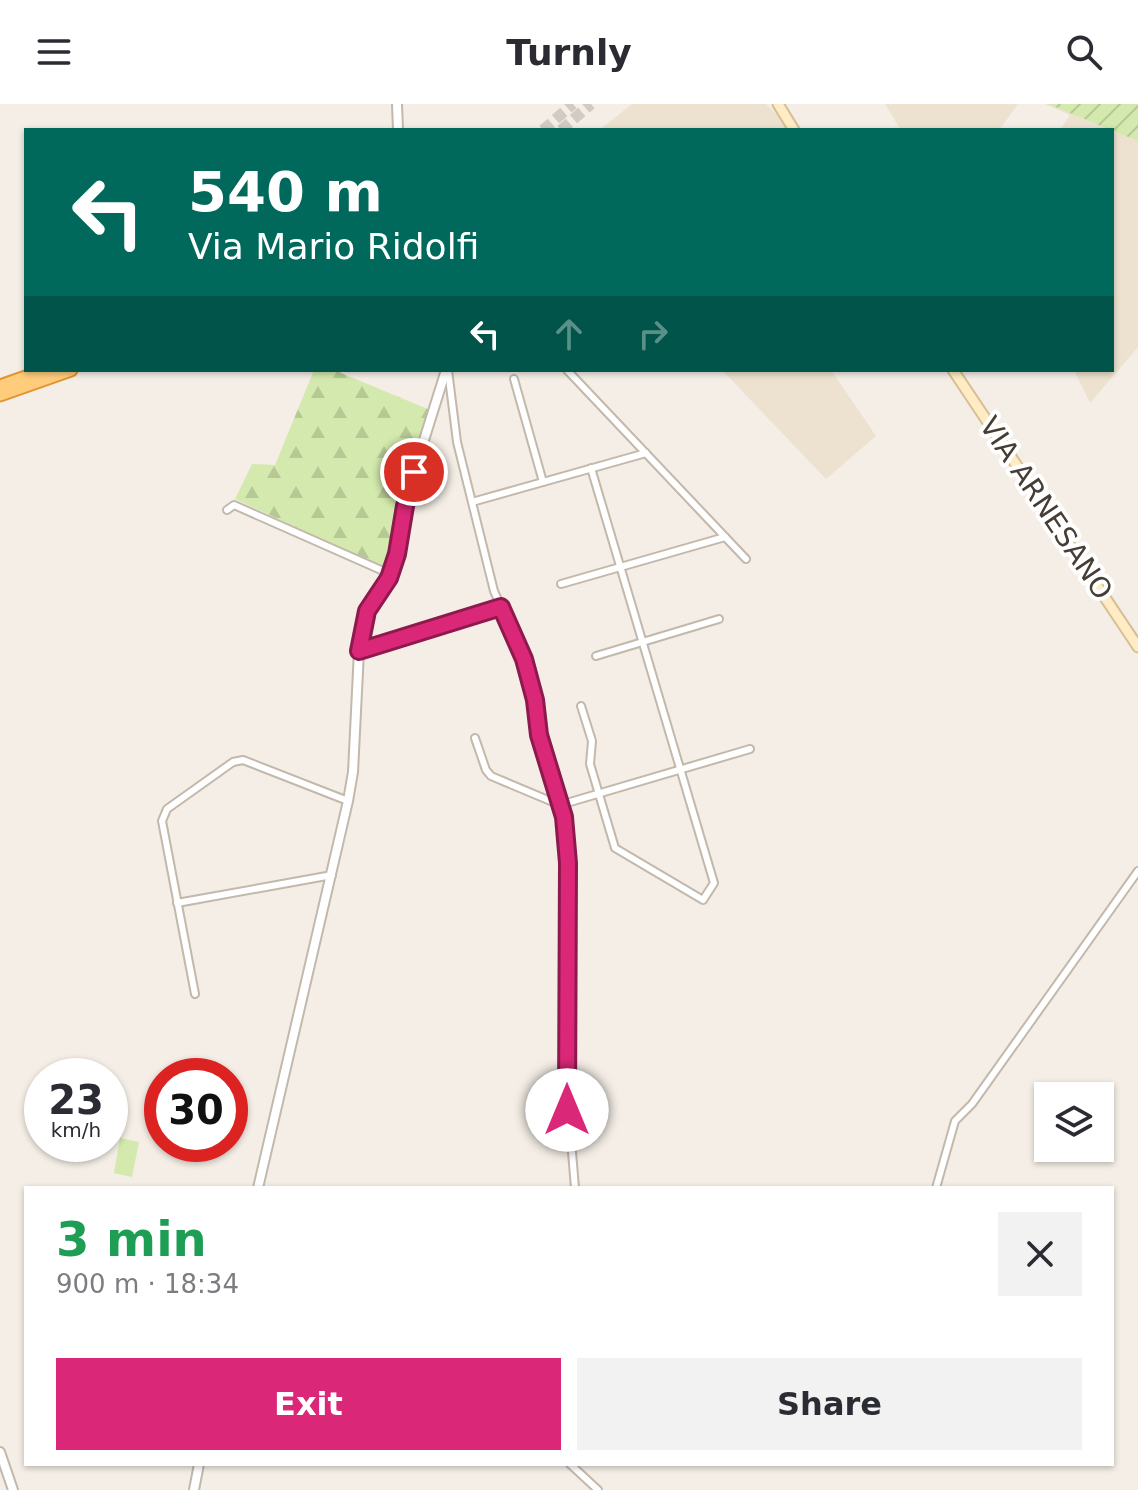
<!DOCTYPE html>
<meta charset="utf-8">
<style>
:root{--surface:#fff;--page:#f2f2f3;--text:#2b2b33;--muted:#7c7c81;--accent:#db2777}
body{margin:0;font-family:"DejaVu Sans",sans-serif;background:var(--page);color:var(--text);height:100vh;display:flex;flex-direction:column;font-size:30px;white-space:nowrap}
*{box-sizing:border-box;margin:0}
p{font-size:26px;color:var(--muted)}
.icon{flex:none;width:44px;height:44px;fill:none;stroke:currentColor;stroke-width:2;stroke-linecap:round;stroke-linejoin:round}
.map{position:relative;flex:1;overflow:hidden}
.panel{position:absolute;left:24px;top:1082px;width:1090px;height:280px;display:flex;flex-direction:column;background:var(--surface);border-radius:0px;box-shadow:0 2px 6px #0004}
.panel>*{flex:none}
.guide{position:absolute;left:24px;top:24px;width:1090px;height:244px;border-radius:0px;box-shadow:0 2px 6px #0004;background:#00695c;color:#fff;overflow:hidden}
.controls{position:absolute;left:1034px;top:978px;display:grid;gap:16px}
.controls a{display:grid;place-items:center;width:80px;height:80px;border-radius:0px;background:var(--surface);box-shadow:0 2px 6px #0004;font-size:40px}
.speed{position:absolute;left:24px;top:954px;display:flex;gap:16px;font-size:40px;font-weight:700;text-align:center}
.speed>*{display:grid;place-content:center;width:104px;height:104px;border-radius:50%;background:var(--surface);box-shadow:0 2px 6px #0004;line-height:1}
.speed small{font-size:20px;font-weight:400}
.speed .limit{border:12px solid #d22;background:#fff;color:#111}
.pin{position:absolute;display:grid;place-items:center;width:68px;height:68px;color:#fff;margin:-34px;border:4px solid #fff;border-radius:50%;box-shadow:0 2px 8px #0007}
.me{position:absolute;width:88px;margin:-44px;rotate:0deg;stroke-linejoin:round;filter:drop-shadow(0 0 6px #0008)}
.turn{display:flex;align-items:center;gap:28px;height:168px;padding:0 32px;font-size:36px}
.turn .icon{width:104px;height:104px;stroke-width:2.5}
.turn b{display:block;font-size:56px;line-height:68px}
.lanes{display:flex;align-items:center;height:76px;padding:0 32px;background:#0003;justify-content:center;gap:40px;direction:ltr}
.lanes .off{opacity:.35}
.round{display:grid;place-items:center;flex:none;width:84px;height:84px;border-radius:0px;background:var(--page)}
.head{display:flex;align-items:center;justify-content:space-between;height:136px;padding:0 32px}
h1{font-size:48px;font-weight:700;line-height:60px;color:#1e9e55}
.primary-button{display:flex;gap:16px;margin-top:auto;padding:16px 32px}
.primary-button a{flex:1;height:92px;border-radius:0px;background:var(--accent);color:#fff;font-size:32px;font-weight:700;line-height:92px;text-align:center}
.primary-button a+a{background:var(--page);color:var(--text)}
header{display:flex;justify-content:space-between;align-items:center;height:104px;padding:0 32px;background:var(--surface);font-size:36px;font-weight:700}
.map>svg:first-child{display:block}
.education{fill:#ede2cf}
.forest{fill:url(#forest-firs)}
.park{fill:#d3e9ad}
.garden{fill:url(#garden-furrows)}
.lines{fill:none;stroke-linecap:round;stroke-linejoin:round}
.trunk-tunnel{stroke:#d1cbc3;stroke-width:11;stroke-dasharray:11 5.5;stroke-linecap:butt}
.minor-casing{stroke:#c2b8ab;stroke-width:10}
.tertiary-casing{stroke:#c2b8ab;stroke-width:12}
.secondary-casing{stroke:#d6bf94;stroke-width:13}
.trunk-casing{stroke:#e39330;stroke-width:15}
.minor{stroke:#fff;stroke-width:6}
.tertiary{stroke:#fff;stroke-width:8}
.secondary{stroke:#ffecc4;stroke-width:9}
.trunk{stroke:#ffcc7c;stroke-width:11}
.route-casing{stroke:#8e194d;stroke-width:20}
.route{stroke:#db2777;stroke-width:14}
.labels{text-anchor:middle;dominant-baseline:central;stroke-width:8;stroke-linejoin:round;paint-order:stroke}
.street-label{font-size:28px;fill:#463e35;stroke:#fff}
</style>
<header><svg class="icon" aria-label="menu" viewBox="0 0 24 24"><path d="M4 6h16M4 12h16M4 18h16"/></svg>Turnly<svg class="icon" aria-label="search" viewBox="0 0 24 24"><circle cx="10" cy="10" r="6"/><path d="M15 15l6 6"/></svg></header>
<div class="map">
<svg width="1138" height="1386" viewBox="0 0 1138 1386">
<defs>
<pattern id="forest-firs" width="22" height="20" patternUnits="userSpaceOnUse" patternTransform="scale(2)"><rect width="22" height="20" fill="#d3e9ad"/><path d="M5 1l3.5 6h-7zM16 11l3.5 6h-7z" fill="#b6c995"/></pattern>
<pattern id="garden-furrows" width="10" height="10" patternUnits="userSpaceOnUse" patternTransform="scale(2)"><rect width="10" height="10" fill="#d3e9ad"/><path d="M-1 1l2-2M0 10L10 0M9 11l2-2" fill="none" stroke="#b6c995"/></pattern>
</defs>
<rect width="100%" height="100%" fill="#f4eee6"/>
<g class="education">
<path d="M632 0H766L792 26H599Z"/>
<path d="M885 0H1018L999 26H901Z"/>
<path d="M1045 0H1138V243L1090 299 1074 266H1112V26H1060L1070 11Z"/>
<path d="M722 266H831L876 332 826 375Z"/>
</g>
<path class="forest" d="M314 266H334L430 306 405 385 395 449 388 466 235 395 252 360 275 361Z"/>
<path class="park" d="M120 1034 139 1038 132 1073 114 1069Z"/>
<path class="garden" d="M1048 0H1138V37Z"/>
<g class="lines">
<g class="trunk-tunnel">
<path d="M543 26 573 0"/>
<path d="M561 26 591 0"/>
</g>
<defs>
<g id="minor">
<path d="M448 266 457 338 494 487 524 555 535 596 539 631 564 713 568 759 567 1035 572 1048 575 1084"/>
<path d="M567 266 746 455"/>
<path d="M514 275 543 378"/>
<path d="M472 398 646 349"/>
<path d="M227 406 234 401 390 470"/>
<path d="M561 480 725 433"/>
<path d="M359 547 501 503"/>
<path d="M596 552 719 515"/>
<path d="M581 602 592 637 590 660 615 744 703 796 714 779 591 364"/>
<path d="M475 634 486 666 491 672 560 701 750 645"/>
<path d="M177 799 332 771"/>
<path d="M195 890 162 717 167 705 233 658 243 656 348 697"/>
<path d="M936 1084 955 1017 972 1000 1138 767"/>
<path d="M570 1360 598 1386"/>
</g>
<g id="tertiary">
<path d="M397 0 398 26"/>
<path d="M258 1084 348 697 353 668 359 547 367 507 389 474 397 450 414 368 446 266"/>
<path d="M0 1348 13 1386"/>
<path d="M194 1386 199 1360"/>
</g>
<g id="secondary">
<path d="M778 0 794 26"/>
<path d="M953 266 1138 543"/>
</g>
<g id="trunk">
<path d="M0 282 45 266"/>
<path d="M0 291 71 266"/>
</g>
</defs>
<use href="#minor" class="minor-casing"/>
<use href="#tertiary" class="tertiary-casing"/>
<use href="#secondary" class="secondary-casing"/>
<use href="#trunk" class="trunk-casing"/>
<use href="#minor" class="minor"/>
<use href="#tertiary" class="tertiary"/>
<use href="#secondary" class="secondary"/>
<use href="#trunk" class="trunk"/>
</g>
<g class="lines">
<defs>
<path id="route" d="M414 368 405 402 397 450 389 474 367 507 359 547 501 503 524 555 535 596 539 631 564 713 568 759 567 1006"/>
</defs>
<use href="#route" class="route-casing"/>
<use href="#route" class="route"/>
</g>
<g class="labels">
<g class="street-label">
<text transform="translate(1046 404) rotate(56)">VIA ARNESANO</text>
</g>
</g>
</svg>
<div class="controls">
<a><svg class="icon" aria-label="layers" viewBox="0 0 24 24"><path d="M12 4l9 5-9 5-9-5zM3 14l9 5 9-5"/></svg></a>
</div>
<div class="speed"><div>23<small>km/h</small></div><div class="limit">30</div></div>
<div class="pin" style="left:414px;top:368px;background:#d93025"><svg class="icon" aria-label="arrive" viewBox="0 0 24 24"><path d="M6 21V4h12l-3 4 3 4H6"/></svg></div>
<svg class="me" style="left:567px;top:1006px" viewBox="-20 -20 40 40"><circle r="19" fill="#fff"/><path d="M0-13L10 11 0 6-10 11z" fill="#db2777"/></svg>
<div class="guide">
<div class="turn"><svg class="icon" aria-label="left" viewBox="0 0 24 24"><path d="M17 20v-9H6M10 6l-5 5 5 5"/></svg><div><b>540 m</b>Via Mario Ridolfi</div></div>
<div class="lanes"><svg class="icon" aria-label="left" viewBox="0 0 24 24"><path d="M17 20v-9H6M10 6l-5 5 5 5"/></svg><svg class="icon off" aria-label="ahead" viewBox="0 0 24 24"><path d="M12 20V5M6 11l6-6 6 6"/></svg><svg class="icon off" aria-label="right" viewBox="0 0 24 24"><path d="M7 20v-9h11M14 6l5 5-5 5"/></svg></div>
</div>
<section class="panel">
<div class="head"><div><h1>3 min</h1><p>900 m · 18:34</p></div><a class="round"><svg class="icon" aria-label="close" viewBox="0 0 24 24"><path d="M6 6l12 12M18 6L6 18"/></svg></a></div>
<div class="primary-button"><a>Exit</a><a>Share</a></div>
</section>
</div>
